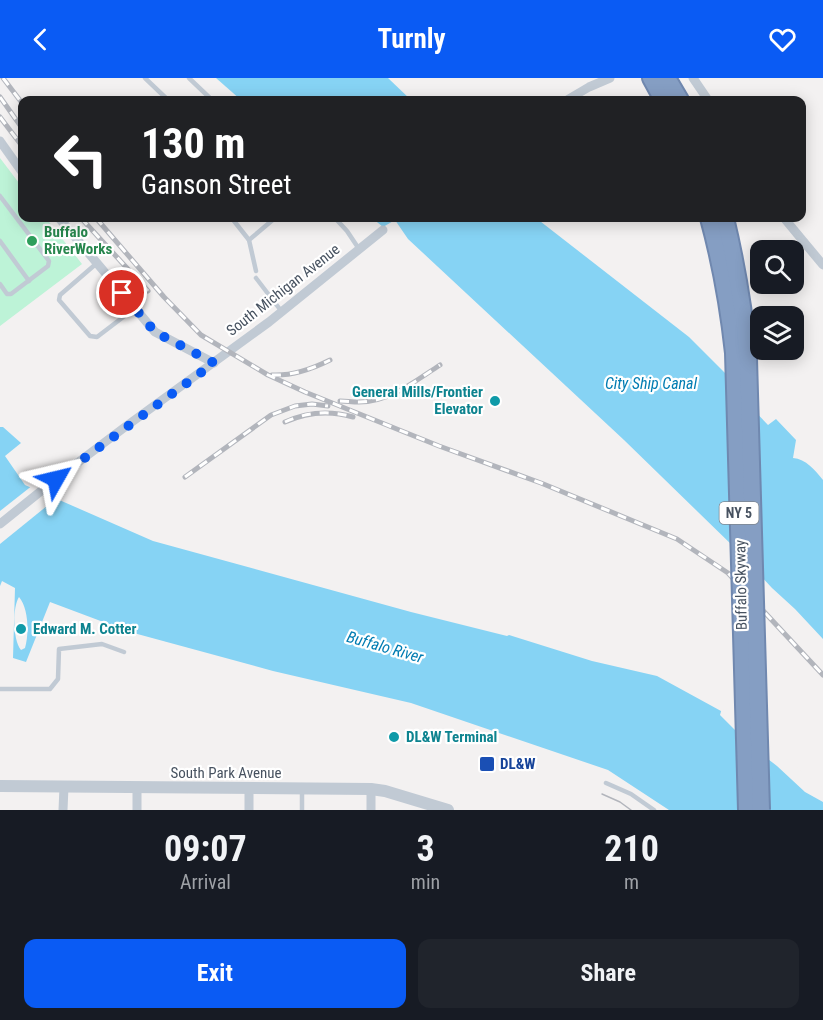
<!DOCTYPE html>
<style>
:root{--surface:#171b24;--page:#20242c;--text:#f1f3f6;--muted:#9ea1a6;--accent:#0a5bf4}
body{margin:0;font-family:"Roboto Condensed",sans-serif;background:var(--page);color:var(--text);height:100vh;display:flex;flex-direction:column;font-size:22px;white-space:nowrap}
*{box-sizing:border-box;margin:0}
p{font-size:20px;color:var(--muted)}
.icon{flex:none;width:33px;height:33px;fill:none;stroke:currentColor;stroke-width:2;stroke-linecap:round;stroke-linejoin:round}
.map{position:relative;height:732px;overflow:hidden}
.sheet{display:flex;flex-direction:column;background:var(--surface);flex:1}
.sheet>*{flex:none}
.guide{position:absolute;left:18px;top:18px;width:788px;height:126px;border-radius:12px;box-shadow:0 3px 15px #0003;background:#202124;color:#fff;overflow:hidden}
.fabs{position:absolute;left:750px;top:162px;display:grid;gap:12px}
.fabs a{display:grid;place-items:center;width:54px;height:54px;border-radius:12px;background:var(--surface);box-shadow:0 3px 15px #0003;font-size:30px}
.pin{position:absolute;display:grid;place-items:center;width:51px;height:51px;color:#fff;margin:-26px;border:3px solid #fff;border-radius:50%;box-shadow:0 2px 6px #0007}
.me{position:absolute;width:66px;margin:-33px;rotate:53deg;stroke-linejoin:round;filter:drop-shadow(0 0 4px #0008)}
.turn{display:flex;align-items:center;gap:21px;height:126px;padding:0 24px;font-size:27px}
.turn .icon{width:78px;height:78px;stroke-width:2.5}
.turn b{display:block;font-size:42px;line-height:51px}
.eta{display:flex;justify-content:space-evenly;align-items:center;height:102px;text-align:center}
.eta b{font-size:36px;font-weight:700;line-height:42px}
.action{display:flex;gap:12px;margin-top:auto;padding:12px 24px}
.action a{flex:1;height:69px;border-radius:12px;background:var(--accent);color:#fff;font-size:24px;font-weight:700;line-height:69px;text-align:center}
.action a+a{background:var(--page);color:var(--text)}
header{display:flex;justify-content:space-between;align-items:center;height:78px;padding:0 24px;background:var(--accent);color:#fff;font-size:27px;font-weight:700}
.map>svg:first-child{display:block}
.green{fill:#bdf3d7}
.water{fill:#86d3f4;fill-rule:evenodd}
.pier{fill:#f3f1f1}
.lines{fill:none;stroke-linecap:round;stroke-linejoin:round}
.motorway-casing{stroke:#7088af;stroke-width:20}
.service{stroke:#c1cad4;stroke-width:4.5}
.minor{stroke:#c1cad4;stroke-width:9}
.tertiary{stroke:#c1cad4;stroke-width:12}
.motorway{stroke:#859ec3;stroke-width:16}
.tram{stroke:#b2b5bc;stroke-width:1.5}
.rail-casing{stroke:#b2b5bc;stroke-width:5}
.rail{stroke:#fff;stroke-width:3;stroke-dasharray:9;stroke-linecap:butt}
.motorway-bridge-casing{stroke:#7088af;stroke-width:20;stroke-linecap:butt}
.motorway-bridge{stroke:#859ec3;stroke-width:16}
.route{stroke:#0a5bf4;stroke-width:10;stroke-dasharray:0 18}
.leisure-dot{fill:#2e9e5b;stroke:#fff;stroke-width:2}
.culture-dot{fill:#0f9aa8;stroke:#fff;stroke-width:2}
.transit-dot{fill:#1a4fb4;stroke:#fff;stroke-width:2}
.labels{text-anchor:middle;dominant-baseline:central;stroke-width:4.5;stroke-linejoin:round;paint-order:stroke}
.shield{fill:#fff;stroke:#7e8690;stroke-width:1.5}
.shield-label{font-size:14px;font-weight:bold;fill:#475260}
.leisure-label{font-size:15px;font-weight:bold;fill:#27864d;stroke:#fff;text-anchor:start}
.street-label{font-size:15px;fill:#475260;stroke:#fff}
.culture-label{font-size:15px;font-weight:bold;fill:#0d838f;stroke:#fff;text-anchor:start}
.transit-label{font-size:15px;font-weight:bold;fill:#164399;stroke:#fff;text-anchor:start}
.water-label{font-size:16px;font-style:italic;fill:#017cb2;stroke:#fff}
</style>
<header><svg class="icon" aria-label="back" viewBox="0 0 24 24"><path d="M15 5l-7 7 7 7"/></svg>Turnly<svg class="icon" aria-label="heart" viewBox="0 0 24 24"><path d="M12 20l-8-8c-3-5 5-10 8-4 3-6 11-1 8 4z"/></svg></header>
<div class="map">
<svg width="823" height="732" viewBox="0 0 823 732">
<rect width="100%" height="100%" fill="#f3f1f1"/>
<path class="green" d="M0 80 22 109V140H46L82 186 0 248Z"/>
<g class="water">
<path d="M216 0H388L411 22H241Z"/>
<path d="M372 140H536L689 259 730 300 746 324 768 347 776 341 796 362 793 380C806 381 815 392 823 402V568L799 542 730 475 735 470 624 362 408 161 395 142 383 149Z"/>
<path d="M0 349H3L21 365 5 378 25 407 153 463 411 534 507 558 509 557 592 583 657 598 721 633 823 714V732H669L608 692 411 625 273 593 130 554 50 524 26 584 13 580 15 510 2 503 0 508ZM19 519C29 531 29 556 25 570L21 572C13 563 12 530 19 519Z"/>
</g>
<g class="pier">
<path d="M33 407 58 419 0 466V433Z"/>
<path d="M735 470 772 510 795 531 823 561V571L729 478Z"/>
<path d="M722 630 823 710V724L805 714 777 688 737 657 735 652 720 637Z"/>
</g>
<g class="lines">
<defs>
<g id="motorway">
<path d="M651 0 663 22"/>
<path d="M667 0 680 22"/>
</g>
</defs>
<use href="#motorway" class="motorway-casing"/>
<g class="service">
<path d="M145 0 168 22"/>
<path d="M189 0 212 22"/>
<path d="M0 118 49 183 48 188 11 216H7L0 206"/>
<path d="M335 140 347 153 359 171"/>
<path d="M234 143 249 162"/>
<path d="M0 163 29 203"/>
<path d="M97 185 60 217 59 222 90 258 97 259 135 230"/>
<path d="M256 193 249 162 275 140"/>
<path d="M256 200 282 234"/>
<path d="M0 611H50L58 601 59 571 102 566 124 574"/>
<path d="M606 705 631 716 654 732"/>
<path d="M302 732V711"/>
</g>
<g class="minor">
<path d="M693 0 708 22"/>
<path d="M567 22 589 9 610 0"/>
<path d="M0 63 22 94"/>
<path d="M59 140 155 254 214 285"/>
<path d="M784 140 823 187"/>
<path d="M0 446 56 401 125 349 269 244 383 152"/>
<path d="M63 732 64 709"/>
<path d="M137 732V709"/>
<path d="M249 732V710"/>
<path d="M371 732V711"/>
</g>
<path class="tertiary" d="M0 708 371 711 385 713 448 732"/>
<use href="#motorway" class="motorway"/>
<path class="tram" d="M602 716 620 724 631 732"/>
<defs>
<g id="rail">
<path d="M3 0 22 25"/>
<path d="M0 19 22 50"/>
<path d="M0 39 22 68"/>
<path d="M81 140 148 213"/>
<path d="M96 140 164 219 201 257 268 297 305 314 439 368 541 405 677 461 728 495 823 597"/>
<path d="M272 297C291 298 312 291 330 282"/>
<path d="M340 323C346 323 352 324 359 324 390 324 415 303 440 287"/>
<path d="M285 344C307 334 329 332 353 339"/>
<path d="M185 399 271 337 295 328 312 326 328 328"/>
</g>
</defs>
<use href="#rail" class="rail-casing"/>
<use href="#rail" class="rail"/>
<defs>
<g id="motorway-bridge">
<path d="M709 140C721 184 729 229 734 275L747 732"/>
<path d="M725 140C736 186 744 233 748 281L761 732"/>
</g>
</defs>
<use href="#motorway-bridge" class="motorway-bridge-casing"/>
<use href="#motorway-bridge" class="motorway-bridge"/>
</g>
<g class="lines">
<path class="route" d="M56 401 214 285 155 254 122 215"/>
</g>
<circle class="leisure-dot" cx="32" cy="163" r="6"/>
<g class="culture-dot">
<circle cx="495" cy="323" r="6"/>
<circle cx="21" cy="551" r="6"/>
<circle cx="394" cy="659" r="6"/>
</g>
<rect class="transit-dot" x="479" y="678" width="16" height="16" rx="3"/>
<g class="labels">
<rect class="shield" x="719.5" y="424" width="39" height="22" rx="4.5"/>
<g class="shield-label">
<text x="739" y="435">NY 5</text>
</g>
<g class="leisure-label">
<text x="44" y="154">Buffalo<tspan x="44" dy="17">RiverWorks</tspan></text>
</g>
<g class="street-label">
<text transform="translate(283 212) rotate(-38)">South Michigan Avenue</text>
<text transform="translate(741 507) rotate(-91)">Buffalo Skyway</text>
<text x="226" y="695">South Park Avenue</text>
</g>
<g class="culture-label">
<text x="483" y="314" text-anchor="end">General Mills/Frontier<tspan x="483" dy="17">Elevator</tspan></text>
<text x="33" y="551">Edward M. Cotter</text>
<text x="406" y="659">DL&amp;W Terminal</text>
</g>
<g class="transit-label">
<text x="500" y="686">DL&amp;W</text>
</g>
<g class="water-label">
<text x="651" y="305">City Ship Canal</text>
<text transform="translate(385 569) rotate(16)">Buffalo River</text>
</g>
</g>
</svg>
<div class="fabs">
<a><svg class="icon" aria-label="search" viewBox="0 0 24 24"><circle cx="10" cy="10" r="6"/><path d="M15 15l6 6"/></svg></a>
<a><svg class="icon" aria-label="layers" viewBox="0 0 24 24"><path d="M12 4l9 5-9 5-9-5zM3 14l9 5 9-5"/></svg></a>
</div>
<div class="pin" style="left:122px;top:215px;background:#d93025"><svg class="icon" aria-label="arrive" viewBox="0 0 24 24"><path d="M6 21V4h12l-3 4 3 4H6"/></svg></div>
<svg class="me" style="left:56px;top:401px" viewBox="-20 -20 40 40"><path d="M0-17L14 15 0 8-14 15z" fill="#0a5bf4" stroke="#fff" stroke-width="4"/></svg>
<div class="guide">
<div class="turn"><svg class="icon" aria-label="left" viewBox="0 0 24 24"><path d="M17 20v-9H6M10 6l-5 5 5 5"/></svg><div><b>130 m</b>Ganson Street</div></div>
</div>
</div>
<section class="sheet">
<div class="eta">
<div><b>09:07</b><p>Arrival</p></div>
<div><b>3</b><p>min</p></div>
<div><b>210</b><p>m</p></div>
</div>
<div class="action"><a>Exit</a><a>Share</a></div>
</section>
